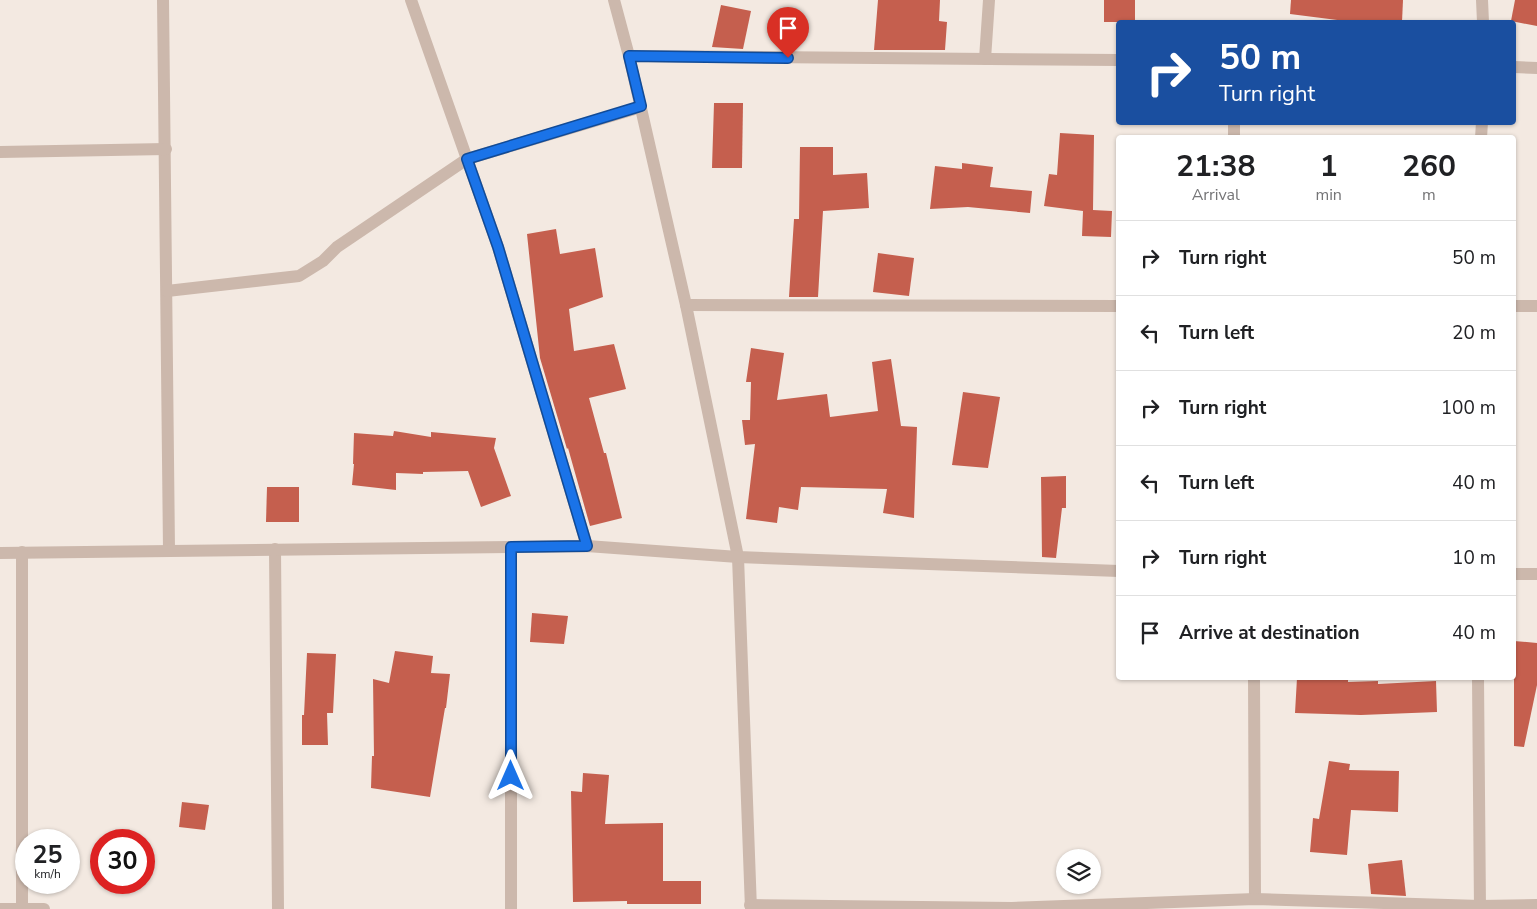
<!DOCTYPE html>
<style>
:root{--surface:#fff;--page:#f2f2f2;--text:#202124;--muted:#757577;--line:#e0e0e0}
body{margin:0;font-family:"Nunito Sans",sans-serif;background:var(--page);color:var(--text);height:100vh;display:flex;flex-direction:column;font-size:19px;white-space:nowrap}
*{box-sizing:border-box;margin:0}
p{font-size:16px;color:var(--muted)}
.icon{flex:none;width:28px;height:28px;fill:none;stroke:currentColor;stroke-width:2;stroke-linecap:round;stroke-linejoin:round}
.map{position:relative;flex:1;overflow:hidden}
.sheet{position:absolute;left:1116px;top:135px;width:400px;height:545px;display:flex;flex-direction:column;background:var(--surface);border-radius:5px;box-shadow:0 1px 4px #0004}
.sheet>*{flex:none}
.banner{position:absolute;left:1116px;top:20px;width:400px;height:105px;border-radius:5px;box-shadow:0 1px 4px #0004;background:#1a4fa0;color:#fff;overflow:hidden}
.tools{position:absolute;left:1056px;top:849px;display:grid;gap:10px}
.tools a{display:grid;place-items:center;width:45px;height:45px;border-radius:50%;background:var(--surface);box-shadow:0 1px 4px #0004;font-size:25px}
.speed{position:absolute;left:15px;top:829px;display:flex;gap:10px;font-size:25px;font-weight:700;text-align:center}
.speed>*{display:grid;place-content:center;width:65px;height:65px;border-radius:50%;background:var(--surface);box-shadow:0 1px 4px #0004;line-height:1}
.speed small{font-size:12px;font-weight:400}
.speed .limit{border:8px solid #d22;background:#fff;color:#111}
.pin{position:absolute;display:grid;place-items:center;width:42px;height:42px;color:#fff;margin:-51px -21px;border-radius:50% 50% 50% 0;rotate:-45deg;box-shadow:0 0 5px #0007}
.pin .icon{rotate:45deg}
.me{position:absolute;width:55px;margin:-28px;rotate:0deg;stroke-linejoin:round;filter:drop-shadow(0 0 4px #0008)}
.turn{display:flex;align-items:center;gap:18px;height:105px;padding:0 20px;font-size:22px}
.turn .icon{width:65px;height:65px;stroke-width:2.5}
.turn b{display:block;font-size:35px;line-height:42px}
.eta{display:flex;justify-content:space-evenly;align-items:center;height:85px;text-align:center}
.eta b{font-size:30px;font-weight:700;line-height:35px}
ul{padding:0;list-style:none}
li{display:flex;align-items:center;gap:15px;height:75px;padding:0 20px;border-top:1px solid var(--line)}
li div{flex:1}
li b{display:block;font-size:19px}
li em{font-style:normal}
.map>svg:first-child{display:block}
.building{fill:#c55f4e}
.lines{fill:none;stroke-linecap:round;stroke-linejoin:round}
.minor{stroke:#ccb8ac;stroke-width:12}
.route-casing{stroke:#114b97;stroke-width:12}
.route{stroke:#1a73e8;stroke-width:9}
</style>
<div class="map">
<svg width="1537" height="909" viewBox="0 0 1537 909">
<rect width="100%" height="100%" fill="#f3e9e1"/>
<g class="building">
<path d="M878 0H940L939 21 947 22 945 50H874Z"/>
<rect x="1104" y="0" width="31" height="22"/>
<path d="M1291 0H1403L1402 22H1353L1290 14Z"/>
<path d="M1515 0H1537V26L1511 21Z"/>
<path d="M721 5 751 11 743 49 712 47Z"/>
<path d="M714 103H743L742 168H712Z"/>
<path d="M1060 133 1094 135 1093 210 1112 211 1111 237 1082 236 1083 211 1044 206 1049 174 1057 175Z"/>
<path d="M800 147H833V175L867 173 869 208 823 211 818 297H789L794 219H799Z"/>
<path d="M962 163 993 167 990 187 1032 191 1030 213 968 207 930 209 935 166 962 169Z"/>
<path d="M556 229 560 254 595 248 603 297 569 309 574 351 614 344 626 389 589 398 604 453H606L622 518 590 526 568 448 567 449 540 358 527 234Z"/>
<path d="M878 253 914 258 909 296 873 292Z"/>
<path d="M751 348 784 353 777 400 827 394 830 417 878 411 872 362 891 359 901 426 917 427 914 518 883 513 887 489 801 487 798 510 779 507 777 523 746 519 755 444 745 445 742 420H750L751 382H746Z"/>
<path d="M963 392 1000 397 988 468 952 465Z"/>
<path d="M394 431 431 437V432L496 438 494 448 511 496 481 507 468 471 423 472V474L396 473V490L352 485 354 464H353L354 433 393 436Z"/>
<path d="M1066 476V508H1062L1056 558 1042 557 1041 477Z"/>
<path d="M267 487H299V522H266Z"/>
<path d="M532 613 568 616 564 644 530 642Z"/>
<path d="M1514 641 1537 643V685L1524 747 1514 746Z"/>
<path d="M395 651 433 656 431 673 450 674 446 708H445L430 797 371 788 372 756H374L373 679 389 683Z"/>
<path d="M307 653 336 654 333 713H327L328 745H302V715H304Z"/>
<path d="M1297 678H1348V682L1378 681V684L1436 681 1437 712 1361 715 1295 713Z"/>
<path d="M1329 761 1350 764 1349 770 1399 771 1398 812 1351 810 1347 855 1310 852 1313 818 1319 819Z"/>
<path d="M583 773 609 775 605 824 663 823V881H701V904H627V901L573 902 571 791 582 792Z"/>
<path d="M182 802 209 805 205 830 179 827Z"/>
<path d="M1402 860 1406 896 1371 894 1368 864Z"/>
</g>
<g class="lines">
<g class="minor">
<path d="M163 0 169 550"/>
<path d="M411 0 498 247 587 546"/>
<path d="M614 0 629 56 686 305 738 557 751 909"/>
<path d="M1482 0 1483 22"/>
<path d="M629 56 1119 60"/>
<path d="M985 59 989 0"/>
<path d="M1514 67 1537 68"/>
<path d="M1234 122V138"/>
<path d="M1481 138 1482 122"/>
<path d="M0 152 166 149"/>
<path d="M167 291 299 276 323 261 337 247 467 159 641 107"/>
<path d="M686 305 1119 306"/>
<path d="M1514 306H1537"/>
<path d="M275 549 278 909"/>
<path d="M0 553 587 546 738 557 1119 571"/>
<path d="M1514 574H1537"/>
<path d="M1254 678 1255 899"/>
<path d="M1478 678 1480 909"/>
<path d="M750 905 1012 908 1255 899 1480 906 1537 905"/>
<path d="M0 909H44"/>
<path d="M22 909V552"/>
<path d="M511 909V547"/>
</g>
</g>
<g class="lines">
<defs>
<path id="route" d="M511 776V547L587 546 498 247 467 159 641 106 629 56 788 58"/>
</defs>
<use href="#route" class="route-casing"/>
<use href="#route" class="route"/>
</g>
</svg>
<div class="tools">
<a><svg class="icon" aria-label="layers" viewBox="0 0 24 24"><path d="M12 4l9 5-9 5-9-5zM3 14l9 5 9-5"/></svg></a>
</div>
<div class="speed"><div>25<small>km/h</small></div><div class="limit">30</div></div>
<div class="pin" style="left:788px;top:58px;background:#d93025"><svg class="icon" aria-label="arrive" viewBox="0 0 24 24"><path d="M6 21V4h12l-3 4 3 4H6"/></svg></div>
<svg class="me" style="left:511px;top:776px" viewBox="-20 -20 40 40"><path d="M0-17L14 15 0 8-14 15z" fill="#1a73e8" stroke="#fff" stroke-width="4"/></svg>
<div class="banner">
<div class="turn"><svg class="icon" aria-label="right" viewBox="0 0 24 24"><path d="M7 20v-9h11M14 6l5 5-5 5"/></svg><div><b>50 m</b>Turn right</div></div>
</div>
<section class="sheet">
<div class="eta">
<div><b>21:38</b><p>Arrival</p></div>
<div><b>1</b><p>min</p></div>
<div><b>260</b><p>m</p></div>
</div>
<ul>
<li><svg class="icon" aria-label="right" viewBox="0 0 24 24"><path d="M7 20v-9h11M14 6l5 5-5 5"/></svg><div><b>Turn right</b></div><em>50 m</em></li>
<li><svg class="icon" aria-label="left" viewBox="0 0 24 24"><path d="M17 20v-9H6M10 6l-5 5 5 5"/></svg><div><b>Turn left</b></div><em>20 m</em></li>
<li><svg class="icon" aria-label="right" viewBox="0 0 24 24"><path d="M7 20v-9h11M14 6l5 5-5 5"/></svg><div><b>Turn right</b></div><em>100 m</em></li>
<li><svg class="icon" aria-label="left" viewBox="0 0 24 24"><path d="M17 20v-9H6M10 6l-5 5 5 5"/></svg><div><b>Turn left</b></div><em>40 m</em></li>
<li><svg class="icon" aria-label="right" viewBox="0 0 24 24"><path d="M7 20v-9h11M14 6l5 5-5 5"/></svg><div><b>Turn right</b></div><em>10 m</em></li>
<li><svg class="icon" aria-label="arrive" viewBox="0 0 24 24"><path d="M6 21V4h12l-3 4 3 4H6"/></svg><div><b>Arrive at destination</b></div><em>40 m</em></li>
</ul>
</section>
</div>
